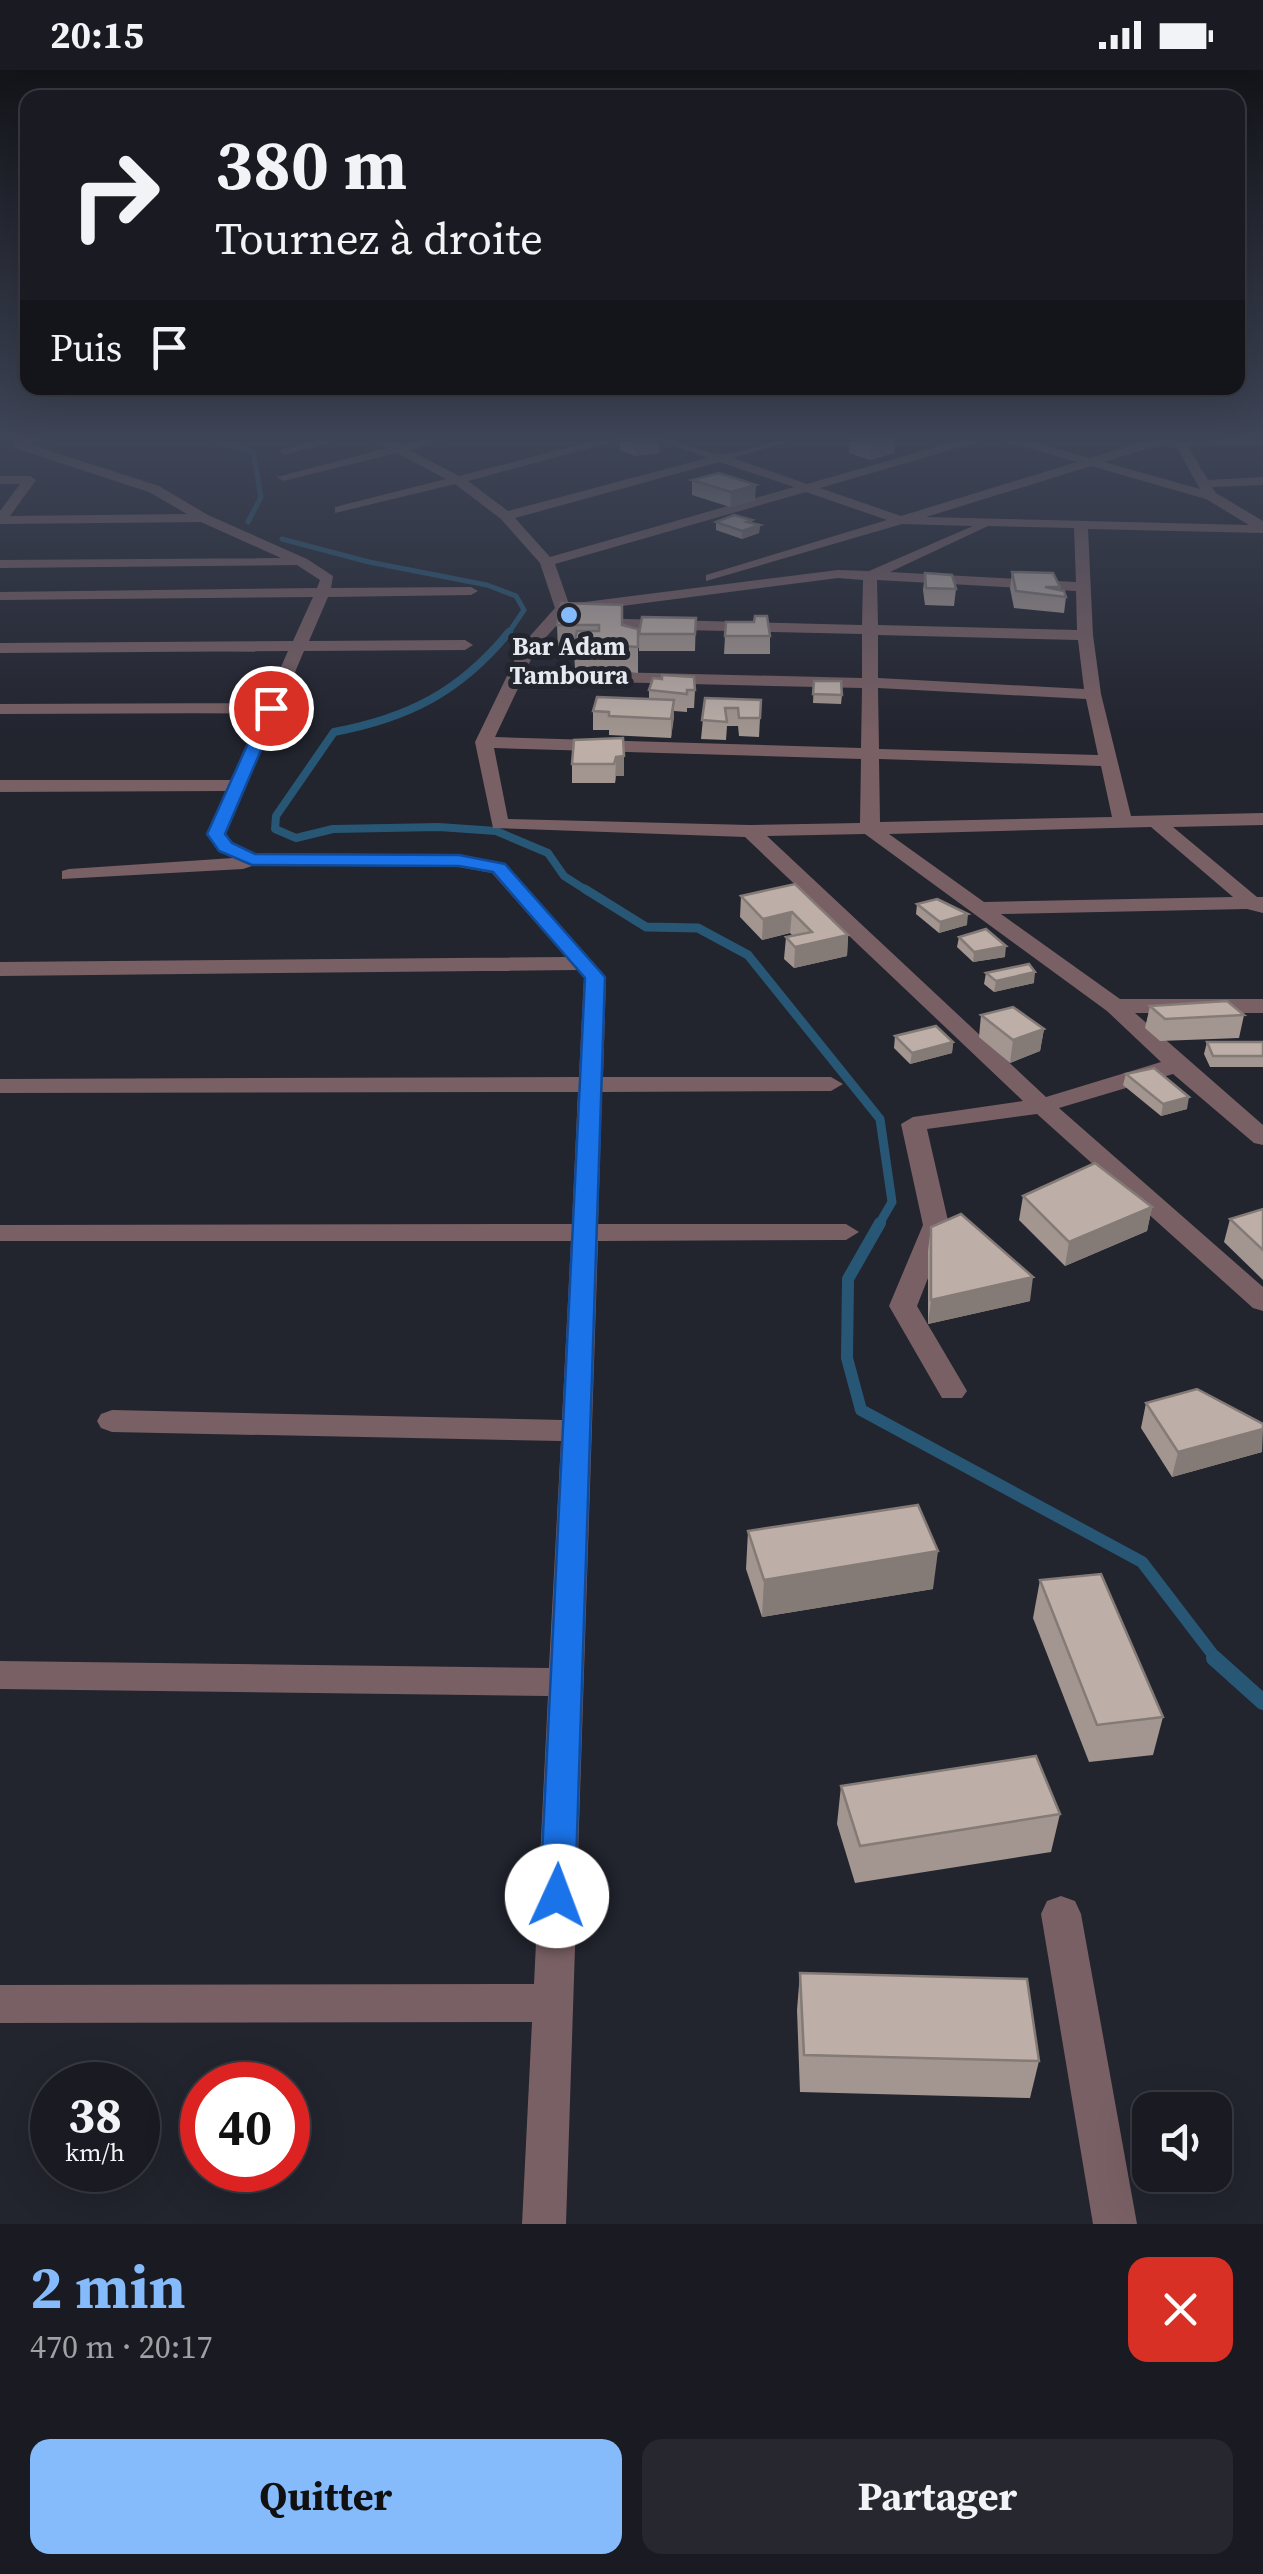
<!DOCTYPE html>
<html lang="fr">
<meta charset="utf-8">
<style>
:root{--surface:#1a1b22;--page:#27282f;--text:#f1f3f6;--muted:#9fa1a5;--line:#383940;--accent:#85bbfb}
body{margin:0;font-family:"Source Serif 4",serif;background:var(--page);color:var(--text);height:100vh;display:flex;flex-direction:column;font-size:38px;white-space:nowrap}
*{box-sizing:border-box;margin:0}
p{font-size:32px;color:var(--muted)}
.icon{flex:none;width:55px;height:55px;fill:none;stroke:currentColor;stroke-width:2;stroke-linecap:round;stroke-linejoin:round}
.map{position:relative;height:2154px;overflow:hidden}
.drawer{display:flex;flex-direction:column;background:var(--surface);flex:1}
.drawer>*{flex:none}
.guide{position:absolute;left:20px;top:20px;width:1225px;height:305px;border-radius:20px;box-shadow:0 10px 40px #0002,0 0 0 2px var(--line);background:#1a1b22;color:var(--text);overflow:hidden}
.buttons{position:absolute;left:1132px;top:2022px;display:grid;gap:20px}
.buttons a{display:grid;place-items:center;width:100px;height:100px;border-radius:20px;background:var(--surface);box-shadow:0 10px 40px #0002,0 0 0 2px var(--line);font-size:50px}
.speed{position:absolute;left:30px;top:1992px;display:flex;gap:20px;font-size:50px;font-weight:700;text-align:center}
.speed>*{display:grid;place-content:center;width:130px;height:130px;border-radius:50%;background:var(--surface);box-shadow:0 10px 40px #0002,0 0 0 2px var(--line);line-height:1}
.speed small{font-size:25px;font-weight:400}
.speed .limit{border:15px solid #d22;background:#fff;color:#111}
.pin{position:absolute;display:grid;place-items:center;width:85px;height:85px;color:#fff;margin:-42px;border:5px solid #fff;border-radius:50%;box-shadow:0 2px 10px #0007}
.me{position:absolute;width:110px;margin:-55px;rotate:2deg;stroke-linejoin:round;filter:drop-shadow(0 0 8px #0008)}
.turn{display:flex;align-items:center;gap:35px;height:210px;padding:0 30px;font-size:45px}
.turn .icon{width:130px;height:130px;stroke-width:2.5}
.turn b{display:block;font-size:70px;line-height:85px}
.then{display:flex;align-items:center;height:95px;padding:0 30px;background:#0003;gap:20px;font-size:38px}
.round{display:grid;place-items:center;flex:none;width:105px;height:105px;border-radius:20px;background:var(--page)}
.summary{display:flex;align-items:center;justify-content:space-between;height:170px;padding:0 30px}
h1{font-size:60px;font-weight:700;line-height:75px;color:var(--accent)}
.cta{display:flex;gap:20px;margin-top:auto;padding:20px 30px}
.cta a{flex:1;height:115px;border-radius:20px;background:var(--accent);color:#111;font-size:40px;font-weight:700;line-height:115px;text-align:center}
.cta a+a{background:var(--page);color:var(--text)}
.status{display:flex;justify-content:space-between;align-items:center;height:70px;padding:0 50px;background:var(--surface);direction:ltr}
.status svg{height:28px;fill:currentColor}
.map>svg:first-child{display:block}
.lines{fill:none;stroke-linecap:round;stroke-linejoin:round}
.stream-far4{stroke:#275775;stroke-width:5}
.stream-far3{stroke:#275775;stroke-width:8}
.stream-far2{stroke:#275775;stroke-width:9}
.stream-far1{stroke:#275775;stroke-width:12}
.stream{stroke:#275775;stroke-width:16}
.minor{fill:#796064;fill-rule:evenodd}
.wall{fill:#a39690}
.shaded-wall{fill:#847a76}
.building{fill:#bdafa8;stroke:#847a76;stroke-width:2.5}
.route{fill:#1a73e8;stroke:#114b97;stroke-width:2.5}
.poi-dot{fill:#85bbfb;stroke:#22242e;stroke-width:4}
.labels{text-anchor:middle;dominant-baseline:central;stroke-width:10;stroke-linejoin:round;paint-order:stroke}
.far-poi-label{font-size:25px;font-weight:bold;fill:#e7e9f0;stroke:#22242e}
</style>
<div class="status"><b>20:15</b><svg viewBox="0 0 49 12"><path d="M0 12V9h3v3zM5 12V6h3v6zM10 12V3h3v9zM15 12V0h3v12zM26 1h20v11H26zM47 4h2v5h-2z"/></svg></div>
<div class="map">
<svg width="1263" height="2154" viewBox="0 0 1263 2154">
<rect width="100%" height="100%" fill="#22242e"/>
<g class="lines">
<g class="stream-far4">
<path d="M202 366 253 382 261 427 248 452"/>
<path d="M282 469 369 492 487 515 516 526 524 540 507 565"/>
</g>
<path class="stream-far3" d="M509 562C460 622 408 648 334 662L276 746 275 759 296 768 333 759 439 757 496 761 548 783 564 806 589 822"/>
<path class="stream-far2" d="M585 819 646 857 698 858 748 885 880 1049 892 1132 878 1156"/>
<path class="stream-far1" d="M880 1153 848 1209 847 1288 861 1340 1142 1492 1217 1590"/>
<path class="stream" d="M1214 1588 1263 1632"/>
<g class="minor">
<path d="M27 366H43L29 374 159 416 208 445 307 489 333 506 331 518 471 517 478 521 471 525 328 527 309 571 465 570 473 575 465 580 304 581 226 764 233 773 255 783 459 785 506 794 606 907 603 1007H831L843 1014 831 1021 602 1022 598 1154H846L859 1162 846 1170 598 1171 566 2154H522L532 1952 0 1953V1915L534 1914 548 1626 0 1619V1591L549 1598 561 1371 112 1362 101 1358 97 1351 101 1344 112 1340 562 1350 571 1171H0V1155L572 1154 578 1022 0 1023V1009L579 1007 584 908 577 900 0 906V892L566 887 492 803 459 797 255 795 243 799 62 809V801L69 799 233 788 219 781 206 764 226 721 0 722V710H231L261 643 0 644V634L265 633 288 581 0 583V573L293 571 313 527 0 530V522L317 518 320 510 297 495 0 498V490L281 488 201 452 0 454V441L20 414H0V406H30L36 410 10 446 187 444 149 422 14 378V372Z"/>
<path d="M331 366H352L285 385 279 381Z"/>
<path d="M367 366H383L400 375 436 366H458L409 380 459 406 613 366H634L468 411 508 441 707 388 650 366C675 366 696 382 720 384 743 385 777 366 806 366L733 388 807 414 974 366H1011L1090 388 1163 366 1263 367V375L1188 376 1208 410 1263 407V415L1212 417 1216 423 1263 451V463L1088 459 1093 565 1101 624 1131 746 1263 743V755L1173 757 1257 827H1263V843L1247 839 1001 844 1120 929H1263V943H1135L1263 1055V1075L1254 1073 1173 1004 1059 1038 1263 1217V1241L1253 1238 1037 1044 927 1059 949 1155 917 1236 967 1321 962 1328H942L889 1236 923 1155 901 1054 913 1047 1023 1031 745 767 493 758 475 672 522 575 555 538 540 493 501 449 455 414 335 443V437L446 409 397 383 283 411 277 407 387 378ZM992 368 1077 392 901 446 820 418ZM1173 371 1200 419 1104 392ZM719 392 794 417 550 487 515 448ZM1091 396 1206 429 1249 455 926 447ZM806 422 887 450 706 505V511L902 454 973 456 869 501 838 500 569 534 555 494ZM988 456 1074 458 1076 512 890 502ZM838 508 863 510 862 555 588 548 580 553 588 558 862 564V608L526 600 537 577 568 543ZM877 510 1076 521 1077 560 878 555ZM878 565 1078 570 1084 619 878 608ZM522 610 862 618 861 678 495 667ZM878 618 1086 629 1098 685 879 679ZM494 678 861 689 860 753 750 755 508 749ZM879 689 1101 696 1112 747 880 752ZM1151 757 1233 827 984 832 889 764ZM865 764 1107 941 1161 992 1046 1027 767 766Z"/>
<path d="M1061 1826 1075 1831 1081 1844 1137 2154H1093L1041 1844 1047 1831Z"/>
</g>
</g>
<g class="wall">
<path d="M620 366 660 379 658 383 635 386 620 380Z"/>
<path d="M896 368 894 383 870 390 849 383 850 369Z"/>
<path d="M692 410 755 430 730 437 692 425Z"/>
<path d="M752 450V453L760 455 759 463 742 469 716 460V452Z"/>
<path d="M1012 502 1060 517 1059 520 1066 527 1064 543 1014 538 1010 518Z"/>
<path d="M925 503 956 519 954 536 925 535 923 520Z"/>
<path d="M561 533 638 559V603L575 599 574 581H558L557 555 560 545Z"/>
<path d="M696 548 695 581H639V564Z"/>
<path d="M725 566H770V584H724Z"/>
<path d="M814 611 842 625 841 634 813 633Z"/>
<path d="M649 620H695L694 638H687V642L674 641 671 668 609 665V660H593V641L649 629Z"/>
<path d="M705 628 761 630 759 667 739 666 738 656H727L726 670 701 669Z"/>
<path d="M623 668 624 706H616L615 713H572V694Z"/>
<path d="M795 814 848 865 847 886 794 898 784 889 786 867 793 866 790 863 762 870 740 847 741 826Z"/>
<path d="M917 834 967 855 939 863 916 844Z"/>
<path d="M959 867 1005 887 973 892 957 877Z"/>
<path d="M986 903 1034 913 994 922 984 914Z"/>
<path d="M1150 936 1244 945 1239 968 1160 971 1145 958Z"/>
<path d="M981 945 1044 959 1040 981 1010 993 979 967Z"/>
<path d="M895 966 953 972 952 983 910 994 894 978Z"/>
<path d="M1207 972H1263V997H1210L1204 984Z"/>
<path d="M1126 1004 1187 1039 1161 1046 1123 1015Z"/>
<path d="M1023 1126 1152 1137 1147 1161 1065 1196 1019 1150Z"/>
<path d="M1263 1139V1210L1224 1172 1230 1149Z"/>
<path d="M931 1157 1030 1231 928 1254V1181Z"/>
<path d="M1146 1333 1262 1382 1172 1407 1141 1358Z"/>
<path d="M748 1461 933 1519 762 1547 746 1499Z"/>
<path d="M1040 1510 1163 1647 1153 1685 1089 1692 1033 1548Z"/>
<path d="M841 1716 1060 1744 1051 1782 855 1813 837 1754Z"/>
<path d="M800 1903 1039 1991 1030 2028 800 2022 797 1940Z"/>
</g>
<g class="shaded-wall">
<path d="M660 366 658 383 635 386V371Z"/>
<path d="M896 368 894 383 870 390 871 375Z"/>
<path d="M756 415 755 430 730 437 731 422Z"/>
<path d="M752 450V457L760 455 759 463 742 469V461L747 452Z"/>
<path d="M674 630V648L671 668V649Z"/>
<path d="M624 686V706H616L615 713 616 687Z"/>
<path d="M792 842 790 863 762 870 763 849Z"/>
<path d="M968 844 967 855 939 863 940 852Z"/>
<path d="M848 865 847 886 794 898 795 877Z"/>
<path d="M1006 876 1005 887 973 892 974 882Z"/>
<path d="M1035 902 1034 913 994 922 996 911Z"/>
<path d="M1044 959 1040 981 1010 993 1013 970Z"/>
<path d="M953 972 952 983 910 994 912 983Z"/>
<path d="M1189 1027 1187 1039 1161 1046 1163 1034Z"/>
<path d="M1152 1137 1147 1161 1065 1196 1069 1172Z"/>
<path d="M1033 1207 1030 1231 928 1254 931 1230Z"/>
<path d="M1263 1359 1262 1382 1172 1407 1178 1382Z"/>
<path d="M938 1481 933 1519 762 1547 764 1510Z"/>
</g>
<g class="building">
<path d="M620 366H659L658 368 635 371Z"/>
<path d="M860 366H888L896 368 871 375 850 369Z"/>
<path d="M719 403 756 415 731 422 692 410Z"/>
<path d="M734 445 752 450 747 452 760 455 742 461 716 452Z"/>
<path d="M1012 502 1053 503 1060 517H1045L1064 521 1066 527 1016 521Z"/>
<path d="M925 503 952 505 956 519 926 518Z"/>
<path d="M561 533 622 535V555L638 559V577L574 573 577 561H599V555H557L559 545H578V542L560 541Z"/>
<path d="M755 546H767L770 566H725L726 552H754Z"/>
<path d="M642 547 696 548 695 564H639Z"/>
<path d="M662 605 694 607 695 620H687V624L649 620 653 608 662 609Z"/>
<path d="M814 611H841L842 625 813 624Z"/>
<path d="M597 627 674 630 671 649 609 646V642L593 641Z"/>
<path d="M705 628 761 630 760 648H739L738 638H725L727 652 702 650Z"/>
<path d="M623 668 624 686 616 687 614 694H572L574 670Z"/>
<path d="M795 814 848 865 795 877 786 867 812 862 792 842 763 849 741 826Z"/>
<path d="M937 829 968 844 940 852 917 834Z"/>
<path d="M986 859 1006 876 974 882 959 867Z"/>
<path d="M1029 894 1035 902 996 911 986 903Z"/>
<path d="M1227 931 1244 945 1165 949 1150 936Z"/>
<path d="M1013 937 1044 959 1013 970 981 945Z"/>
<path d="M936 956 953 972 912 983 895 966Z"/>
<path d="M1207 972H1263V986H1213Z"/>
<path d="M1154 998 1189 1027 1163 1034 1126 1004Z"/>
<path d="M1095 1093 1152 1137 1069 1172 1023 1126Z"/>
<path d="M1263 1139V1180L1230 1149Z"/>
<path d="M961 1144 1033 1207 931 1230V1157Z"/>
<path d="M1197 1319 1263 1354V1359L1178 1382 1146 1333Z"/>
<path d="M918 1435 938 1481 764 1510 748 1461Z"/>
<path d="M1101 1504 1163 1647 1097 1655 1040 1510Z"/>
<path d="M1036 1686 1060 1744 860 1776 841 1716Z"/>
<path d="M800 1903 1027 1909 1039 1991 804 1985Z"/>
</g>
<linearGradient id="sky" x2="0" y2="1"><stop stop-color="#131419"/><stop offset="0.55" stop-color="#3e4557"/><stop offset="1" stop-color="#3e4557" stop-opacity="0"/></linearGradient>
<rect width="1263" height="668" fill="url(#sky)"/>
<path class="route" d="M271 634 279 638 225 764 232 773 255 784 459 785 505 794 605 907 575 1826 570 1837 557 1842 545 1837 540 1826 585 908 493 802 459 796 252 795 219 781 207 764 264 638Z"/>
<circle class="poi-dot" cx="569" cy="545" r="10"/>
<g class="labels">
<g class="far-poi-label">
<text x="569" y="576">Bar Adam<tspan x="569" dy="29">Tamboura</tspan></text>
</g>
</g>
</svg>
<div class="buttons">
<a><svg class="icon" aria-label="sound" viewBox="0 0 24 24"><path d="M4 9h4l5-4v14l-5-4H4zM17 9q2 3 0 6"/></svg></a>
</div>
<div class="speed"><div>38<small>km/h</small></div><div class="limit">40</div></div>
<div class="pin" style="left:271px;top:638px;background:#d93025"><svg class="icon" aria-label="arrive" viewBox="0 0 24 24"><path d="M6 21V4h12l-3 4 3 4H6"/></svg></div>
<svg class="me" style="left:557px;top:1826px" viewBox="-20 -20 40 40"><circle r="19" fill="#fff"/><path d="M0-13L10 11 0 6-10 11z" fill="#1a73e8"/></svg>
<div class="guide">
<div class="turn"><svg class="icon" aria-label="right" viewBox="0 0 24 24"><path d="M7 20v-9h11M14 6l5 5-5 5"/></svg><div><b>380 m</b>Tournez à droite</div></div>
<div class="then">Puis<svg class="icon" aria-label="arrive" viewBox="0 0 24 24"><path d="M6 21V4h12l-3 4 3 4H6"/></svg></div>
</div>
</div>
<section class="drawer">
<div class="summary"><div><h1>2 min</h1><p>470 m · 20:17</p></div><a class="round" style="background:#d93025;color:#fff"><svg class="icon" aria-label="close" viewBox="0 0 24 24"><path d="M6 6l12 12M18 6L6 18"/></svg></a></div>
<div class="cta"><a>Quitter</a><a>Partager</a></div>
</section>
